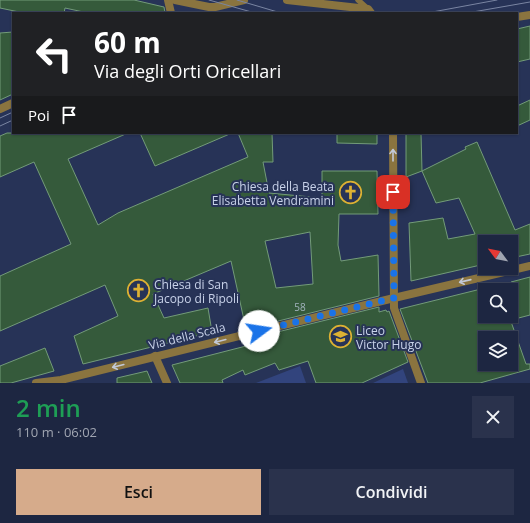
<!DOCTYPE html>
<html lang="it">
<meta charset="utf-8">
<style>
:root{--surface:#1d2641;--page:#2a324c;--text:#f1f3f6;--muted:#a0a5b1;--line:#3b435a;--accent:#d6ab8b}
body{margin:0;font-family:"Open Sans",sans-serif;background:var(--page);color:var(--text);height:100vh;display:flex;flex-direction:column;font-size:15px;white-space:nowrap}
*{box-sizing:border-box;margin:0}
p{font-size:13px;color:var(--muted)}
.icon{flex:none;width:22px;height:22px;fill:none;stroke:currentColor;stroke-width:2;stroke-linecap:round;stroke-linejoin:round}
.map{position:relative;height:383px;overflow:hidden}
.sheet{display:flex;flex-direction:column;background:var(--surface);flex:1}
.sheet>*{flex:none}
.banner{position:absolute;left:12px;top:12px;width:506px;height:122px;border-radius:0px;box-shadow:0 1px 3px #0004,0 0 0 1px var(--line);background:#202124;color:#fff;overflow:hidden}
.needle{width:26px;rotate:302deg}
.buttons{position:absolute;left:478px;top:235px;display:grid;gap:8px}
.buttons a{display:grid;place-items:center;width:40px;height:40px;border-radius:0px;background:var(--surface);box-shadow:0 1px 3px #0004,0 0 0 1px var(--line);font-size:20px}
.pin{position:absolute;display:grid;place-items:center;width:34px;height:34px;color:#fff;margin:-17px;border-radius:8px;box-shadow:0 2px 6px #0006}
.me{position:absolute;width:44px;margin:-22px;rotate:76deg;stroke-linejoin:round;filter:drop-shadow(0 0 3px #0008)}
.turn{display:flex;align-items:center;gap:14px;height:84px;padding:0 16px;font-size:18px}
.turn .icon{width:52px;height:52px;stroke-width:2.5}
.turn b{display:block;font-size:28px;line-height:34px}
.then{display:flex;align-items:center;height:38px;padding:0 16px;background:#0003;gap:8px;font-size:15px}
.round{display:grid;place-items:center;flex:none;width:42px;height:42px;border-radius:0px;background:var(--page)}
.head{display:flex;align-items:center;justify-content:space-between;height:68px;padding:0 16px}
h1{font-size:24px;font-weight:600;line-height:30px;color:#1e9e55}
.cta{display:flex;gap:8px;margin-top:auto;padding:8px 16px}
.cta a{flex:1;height:46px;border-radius:0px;background:var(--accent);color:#111;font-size:16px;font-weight:600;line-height:46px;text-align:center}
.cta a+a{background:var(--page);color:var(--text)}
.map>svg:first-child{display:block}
.green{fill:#32447d}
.building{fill:#355a3b;stroke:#739b79;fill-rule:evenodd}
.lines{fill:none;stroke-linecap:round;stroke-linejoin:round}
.service{stroke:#8a743f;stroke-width:5.5}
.pedestrian{stroke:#8a743f;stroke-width:8}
.minor{stroke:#8a743f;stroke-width:8}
.tram{stroke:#7a85a2;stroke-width:1}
.oneway{stroke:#c2c9d8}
.route{stroke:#1a73e8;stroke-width:7;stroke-dasharray:0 12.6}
.labels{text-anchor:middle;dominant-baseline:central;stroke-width:4;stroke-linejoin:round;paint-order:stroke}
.number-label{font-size:10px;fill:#a3b4be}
.poi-label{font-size:12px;fill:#c8d2e9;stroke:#273357;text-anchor:start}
.street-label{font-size:12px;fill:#c8d2e9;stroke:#273357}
</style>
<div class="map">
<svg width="530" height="383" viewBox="0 0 530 383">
<rect width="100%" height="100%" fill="#273357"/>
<g class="green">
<path d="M300 366 306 383H256Z"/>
<path d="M403 369 408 383H373Z"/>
</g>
<g class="building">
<path d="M0 0H134L164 7 165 13H88L65 8 64 13H24L0 8Z"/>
<path d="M530 26V59L517 62V29Z"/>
<path d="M13 32V94L0 100V33Z"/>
<path d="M530 100V120L517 126V106Z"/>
<path d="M7 133H128L68 159 98 225 118 213 248 157 238 133H272L273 162H263L269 193 322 198V171H377L378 214H339L338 245 341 261 378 255 379 296 246 329 231 261 153 294 164 318 208 308 212 332 83 364 74 336 118 316 105 285 0 331V276L71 244 34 162 0 177V136ZM310 232 313 284 276 288 265 241Z"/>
<path d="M140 133H232L155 166Z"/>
<path d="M337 133H377V144L337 143Z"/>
<path d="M406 133H421L422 171 406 177Z"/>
<path d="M477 142 515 230 530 224V254L511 258V242H485V264L411 281 409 223 443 218 448 239 475 234 459 198 436 203 422 171 466 149 465 147Z"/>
<path d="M530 277V315L511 320V282Z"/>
<path d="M485 288V316H509L526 364H530V369L480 383H428L400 309ZM485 338H511V364H485Z"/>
<path d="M379 307V312L386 310 387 312 389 311 408 362 362 383H316L308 361 279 370 275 363 245 375 243 370 222 380 223 383H180L172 365 250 345 249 339Z"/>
<path d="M45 348 54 371 11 383H0V366Z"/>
<path d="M147 371 152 383H117V378Z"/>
</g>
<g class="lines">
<path class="service" d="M358 0 368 9"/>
<path class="pedestrian" d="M168 0 171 13"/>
<g class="minor">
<path d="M175 0 209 7H215L244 0"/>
<path d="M287 0 368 9 371 13"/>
<path d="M517 17 530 15"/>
<path d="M0 109 13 103"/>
<path d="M393 133 394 308 421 383"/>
<path d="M155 356 167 383"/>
<path d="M36 383 61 380 394 298 530 266"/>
</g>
<g class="tram">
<path d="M209 0 255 13"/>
<path d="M237 0 281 13"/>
<path d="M427 13 497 0"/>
<path d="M467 13 530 2"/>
<path d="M0 118 13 112"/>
<path d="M0 126 13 120"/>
</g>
</g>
<defs><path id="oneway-shaft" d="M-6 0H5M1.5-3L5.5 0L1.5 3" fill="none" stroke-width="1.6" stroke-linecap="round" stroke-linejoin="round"/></defs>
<g class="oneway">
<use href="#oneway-shaft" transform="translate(393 155) rotate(-90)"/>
<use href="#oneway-shaft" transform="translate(465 281) rotate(167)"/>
<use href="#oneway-shaft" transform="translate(220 341) rotate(166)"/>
<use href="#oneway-shaft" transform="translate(118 366) rotate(166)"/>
</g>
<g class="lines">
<path class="route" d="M259 331 394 298 393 192"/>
</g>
<defs>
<symbol id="church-ring" viewBox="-11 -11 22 22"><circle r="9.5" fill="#273357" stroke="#ddb133" stroke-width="1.5"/><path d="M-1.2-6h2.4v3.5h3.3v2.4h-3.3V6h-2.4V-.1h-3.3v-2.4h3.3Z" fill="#ddb133"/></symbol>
<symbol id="school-ring" viewBox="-11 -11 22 22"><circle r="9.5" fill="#273357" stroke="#ddb133" stroke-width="1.5"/><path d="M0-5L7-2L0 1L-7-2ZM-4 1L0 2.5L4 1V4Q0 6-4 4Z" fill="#ddb133"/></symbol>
</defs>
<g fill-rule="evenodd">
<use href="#church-ring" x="338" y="180" width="25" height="25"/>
<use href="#church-ring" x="126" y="278" width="25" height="25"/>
<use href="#school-ring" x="328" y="324" width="25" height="25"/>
</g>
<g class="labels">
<g class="number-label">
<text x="300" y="307">58</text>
</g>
<g class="poi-label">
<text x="334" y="186" text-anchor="end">Chiesa della Beata<tspan x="334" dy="14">Elisabetta Vendramini</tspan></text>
<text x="154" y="284">Chiesa di San<tspan x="154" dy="14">Jacopo di Ripoli</tspan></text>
<text x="356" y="330">Liceo<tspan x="356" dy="14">Victor Hugo</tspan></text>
</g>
<g class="street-label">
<text transform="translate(187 336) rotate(-14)">Via della Scala</text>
</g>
</g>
</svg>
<div class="buttons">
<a><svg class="needle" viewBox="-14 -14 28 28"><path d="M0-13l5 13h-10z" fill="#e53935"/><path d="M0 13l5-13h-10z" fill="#a0a5b1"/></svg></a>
<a><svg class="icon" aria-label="search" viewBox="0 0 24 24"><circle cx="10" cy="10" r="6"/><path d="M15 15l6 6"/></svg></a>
<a><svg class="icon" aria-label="layers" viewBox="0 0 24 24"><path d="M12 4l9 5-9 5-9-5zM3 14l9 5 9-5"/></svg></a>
</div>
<div class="pin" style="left:393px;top:192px;background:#d93025"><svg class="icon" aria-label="arrive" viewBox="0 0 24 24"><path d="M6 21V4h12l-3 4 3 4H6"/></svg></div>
<svg class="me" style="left:259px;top:331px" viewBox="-20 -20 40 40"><circle r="19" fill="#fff"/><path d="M0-13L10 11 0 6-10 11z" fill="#1a73e8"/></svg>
<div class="banner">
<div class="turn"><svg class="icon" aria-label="left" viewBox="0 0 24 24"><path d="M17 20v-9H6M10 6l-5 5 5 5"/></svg><div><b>60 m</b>Via degli Orti Oricellari</div></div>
<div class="then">Poi<svg class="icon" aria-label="arrive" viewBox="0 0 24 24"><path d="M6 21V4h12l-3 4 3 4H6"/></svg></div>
</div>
</div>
<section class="sheet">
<div class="head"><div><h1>2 min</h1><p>110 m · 06:02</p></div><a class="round"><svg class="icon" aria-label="close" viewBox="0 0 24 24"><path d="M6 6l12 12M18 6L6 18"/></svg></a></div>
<div class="cta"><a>Esci</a><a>Condividi</a></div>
</section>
